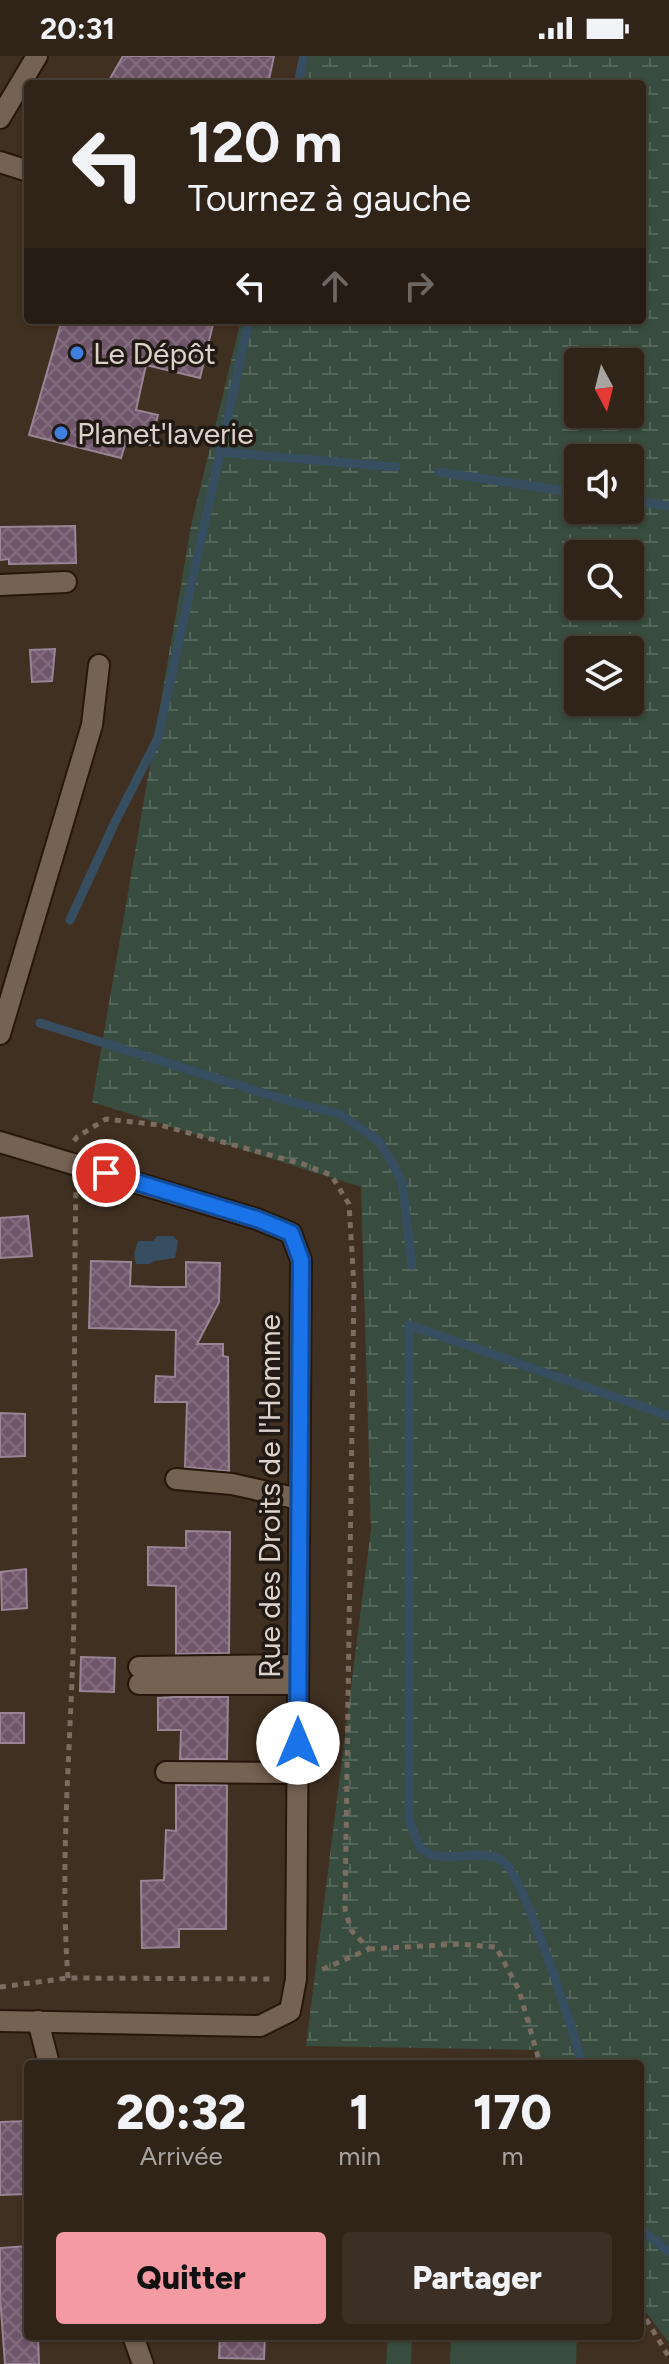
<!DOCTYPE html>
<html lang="fr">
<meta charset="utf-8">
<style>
:root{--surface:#302419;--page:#3c3026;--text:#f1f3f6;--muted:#a8a4a2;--line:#4b4138;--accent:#f49aa3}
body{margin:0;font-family:Figtree,sans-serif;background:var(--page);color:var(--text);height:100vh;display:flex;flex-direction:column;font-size:30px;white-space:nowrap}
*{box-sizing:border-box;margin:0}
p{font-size:26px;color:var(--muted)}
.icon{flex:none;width:44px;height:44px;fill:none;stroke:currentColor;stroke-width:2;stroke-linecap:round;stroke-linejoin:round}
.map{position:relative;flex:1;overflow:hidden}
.sheet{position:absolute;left:24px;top:2004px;width:620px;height:280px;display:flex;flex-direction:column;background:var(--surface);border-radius:8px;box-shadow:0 2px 6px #0004,0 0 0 2px var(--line)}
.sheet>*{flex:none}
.top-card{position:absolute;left:24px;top:24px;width:622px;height:244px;border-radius:8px;box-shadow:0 2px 6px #0004,0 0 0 2px var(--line);background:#302419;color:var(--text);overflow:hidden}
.needle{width:52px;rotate:173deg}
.fabs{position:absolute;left:564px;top:292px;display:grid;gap:16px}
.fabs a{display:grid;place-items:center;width:80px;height:80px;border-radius:8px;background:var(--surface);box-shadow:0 2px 6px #0004,0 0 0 2px var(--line);font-size:40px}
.pin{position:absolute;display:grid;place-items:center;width:68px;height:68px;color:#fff;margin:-34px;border:4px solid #fff;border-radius:50%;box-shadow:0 2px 8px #0007}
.me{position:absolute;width:88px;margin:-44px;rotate:0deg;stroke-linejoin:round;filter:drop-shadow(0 0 6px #0008)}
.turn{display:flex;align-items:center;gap:28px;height:168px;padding:0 32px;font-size:36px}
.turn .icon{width:104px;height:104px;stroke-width:2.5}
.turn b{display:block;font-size:56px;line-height:68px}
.lanes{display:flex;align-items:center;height:76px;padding:0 32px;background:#0003;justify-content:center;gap:40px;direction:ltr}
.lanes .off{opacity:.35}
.eta{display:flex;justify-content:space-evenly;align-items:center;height:136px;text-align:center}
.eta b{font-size:48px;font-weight:800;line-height:56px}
.primary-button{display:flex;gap:16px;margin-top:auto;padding:16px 32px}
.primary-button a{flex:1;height:92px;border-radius:8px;background:var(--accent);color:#111;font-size:32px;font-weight:800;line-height:92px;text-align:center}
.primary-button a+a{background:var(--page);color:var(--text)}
.status{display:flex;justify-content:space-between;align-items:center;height:56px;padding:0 40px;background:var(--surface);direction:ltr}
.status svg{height:22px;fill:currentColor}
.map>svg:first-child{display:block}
.green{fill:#384c3f}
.wetland{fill:url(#wetland-marsh);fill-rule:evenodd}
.water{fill:#374e61}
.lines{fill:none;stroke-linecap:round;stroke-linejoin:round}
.stream{stroke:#374e61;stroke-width:9}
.building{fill:url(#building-cross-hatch);stroke:#988494;stroke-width:2}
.minor-casing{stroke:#26170a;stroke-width:24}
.path{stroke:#7a6c60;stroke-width:5;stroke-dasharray:6 6;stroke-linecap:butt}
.minor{stroke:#746252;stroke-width:20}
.route-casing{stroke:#114b97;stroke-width:20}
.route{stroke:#1a73e8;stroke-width:14}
.shop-dot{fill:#3f7fe0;stroke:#211913;stroke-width:3}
.labels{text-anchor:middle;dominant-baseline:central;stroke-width:7;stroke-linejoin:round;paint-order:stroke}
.poi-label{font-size:30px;fill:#ddd2c9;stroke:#211913;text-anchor:start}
.street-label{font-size:30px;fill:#ddd2c9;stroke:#211913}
</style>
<div class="status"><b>20:31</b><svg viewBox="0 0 49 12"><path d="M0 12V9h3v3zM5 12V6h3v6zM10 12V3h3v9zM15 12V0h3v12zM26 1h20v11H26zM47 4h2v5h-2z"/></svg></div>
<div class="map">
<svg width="669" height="2308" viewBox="0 0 669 2308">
<defs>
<pattern id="wetland-marsh" width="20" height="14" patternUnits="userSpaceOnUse" patternTransform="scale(2)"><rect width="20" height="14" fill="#384c3f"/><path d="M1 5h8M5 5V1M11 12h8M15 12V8" fill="none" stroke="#546559"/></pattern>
<pattern id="building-cross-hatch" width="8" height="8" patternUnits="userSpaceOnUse" patternTransform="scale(2)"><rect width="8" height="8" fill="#6f566a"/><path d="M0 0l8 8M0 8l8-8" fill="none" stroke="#836d7e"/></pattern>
</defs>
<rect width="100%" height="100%" fill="#403021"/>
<g class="green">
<path d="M388 2280H412L411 2308H386Z"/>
<path d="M451 2280H577L576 2308H450Z"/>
</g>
<path class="wetland" d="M299 0H669V2287L640 2248V2008H541L535 1994 306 1990 371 1472 361 1131 92 1046 191 470 241 264H642V28H294ZM578 306H630V358H578ZM578 402H630V454H578ZM578 498H630V550H578ZM578 594H630V646H578Z"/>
<path class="water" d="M157 1180H173L178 1185 175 1202 154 1205 150 1208H136L134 1198 138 1185H153Z"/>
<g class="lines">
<g class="stream">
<path d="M298 28 304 0"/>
<path d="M220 396 396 411"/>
<path d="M439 416 578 437"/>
<path d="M630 444 669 450"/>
<path d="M70 864 115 766 158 682 249 264"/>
<path d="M40 967 292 1046 340 1058 379 1085 402 1125 412 1209"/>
<path d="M582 2008C573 1975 525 1823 504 1806 486 1792 457 1804 436 1800 431 1799 425 1795 420 1792L409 1764V1269L669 1360"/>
<path d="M640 2173 669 2196"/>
</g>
</g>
<g class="building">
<path d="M123 0H274L268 28H107Z"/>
<path d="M62 264H214L200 322 146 309 136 354 158 359 150 389 127 382 121 402 29 379Z"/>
<path d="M75 470 76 507 9 508V503L0 504V471Z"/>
<path d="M55 593 52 625 32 626 30 594Z"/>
<path d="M28 1160 32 1200 0 1202V1162Z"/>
<path d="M91 1205 131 1206 130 1230 156 1231H186V1206L220 1207 219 1246 197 1288H223V1300L228 1301 229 1415 185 1411 187 1346H155L156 1320 175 1321 176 1274 89 1272Z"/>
<path d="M0 1357 25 1358V1400L0 1401Z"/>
<path d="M186 1475 230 1476 229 1597 176 1598V1530L148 1529V1491L186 1492Z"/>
<path d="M26 1513 27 1552 2 1554 1 1516Z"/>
<path d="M81 1601 115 1602 114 1636 80 1635Z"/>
<path d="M175 1641H228L227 1703H180L181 1674H158V1642Z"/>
<rect x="0" y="1657" width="24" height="30"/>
<path d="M176 1729H227L226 1873H179V1891L142 1892 141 1825 164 1824 166 1774 176 1775Z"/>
<path d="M28 2065V2138L0 2139V2066Z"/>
<path d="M28 2190V2280H38L39 2308H5L0 2240V2192Z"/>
<path d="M220 2280H265L264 2303 219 2302Z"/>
</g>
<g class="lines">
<defs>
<g id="minor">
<path d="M0 62 37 0"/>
<path d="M0 106 28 115"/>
<path d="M0 529 66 526"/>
<path d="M0 978 92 669 99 609"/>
<path d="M0 1086 257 1163 291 1177 301 1204 296 1923 290 1955 260 1970 0 1965"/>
<path d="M176 1423 232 1428 299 1443"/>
<path d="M139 1611 298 1609"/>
<path d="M139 1628H298"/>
<path d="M166 1716 298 1717"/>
<path d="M38 1965 49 2008"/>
<path d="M133 2280 143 2308"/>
</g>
</defs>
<use href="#minor" class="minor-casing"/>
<g class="path">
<path d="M74 1085 77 1081 106 1063 160 1069 303 1108 331 1119 349 1148 354 1230 345 1853 351 1874 369 1893 319 1915"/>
<path d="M369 1893 460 1888 496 1891 519 1934 540 2008"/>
<path d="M68 1922C59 1800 72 1679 74 1557 76 1415 73 1273 76 1131"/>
<path d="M0 1931 68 1922 274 1923"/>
<path d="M640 2253 669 2301"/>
</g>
<use href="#minor" class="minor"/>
</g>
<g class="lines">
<defs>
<path id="route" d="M106 1117 257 1163 291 1177 301 1204 298 1687"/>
</defs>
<use href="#route" class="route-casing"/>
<use href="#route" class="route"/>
</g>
<g class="shop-dot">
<circle cx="77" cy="297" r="8"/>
<circle cx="61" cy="377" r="8"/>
</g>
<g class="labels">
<g class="poi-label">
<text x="93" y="297">Le Dépôt</text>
<text x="77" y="377">Planet'laverie</text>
</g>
<g class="street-label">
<text transform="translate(269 1440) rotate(-90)">Rue des Droits de l'Homme</text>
</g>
</g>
</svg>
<div class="fabs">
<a><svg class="needle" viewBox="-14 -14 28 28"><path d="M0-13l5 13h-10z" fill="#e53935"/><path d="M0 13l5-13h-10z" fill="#a8a4a2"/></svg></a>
<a><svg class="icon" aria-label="sound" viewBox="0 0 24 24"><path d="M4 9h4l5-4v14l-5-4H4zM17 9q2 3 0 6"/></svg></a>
<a><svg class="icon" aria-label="search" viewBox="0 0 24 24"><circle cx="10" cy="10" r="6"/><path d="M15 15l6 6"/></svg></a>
<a><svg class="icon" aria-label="layers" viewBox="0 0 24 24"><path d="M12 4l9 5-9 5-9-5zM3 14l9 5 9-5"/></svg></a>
</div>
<div class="pin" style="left:106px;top:1117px;background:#d93025"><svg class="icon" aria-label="arrive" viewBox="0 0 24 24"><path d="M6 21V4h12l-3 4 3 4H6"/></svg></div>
<svg class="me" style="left:298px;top:1687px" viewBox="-20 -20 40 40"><circle r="19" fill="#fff"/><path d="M0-13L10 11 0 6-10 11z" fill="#1a73e8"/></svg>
<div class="top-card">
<div class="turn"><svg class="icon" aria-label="left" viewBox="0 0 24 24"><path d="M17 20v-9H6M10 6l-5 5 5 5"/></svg><div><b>120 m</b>Tournez à gauche</div></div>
<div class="lanes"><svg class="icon" aria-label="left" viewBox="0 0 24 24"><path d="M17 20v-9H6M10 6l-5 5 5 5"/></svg><svg class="icon off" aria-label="ahead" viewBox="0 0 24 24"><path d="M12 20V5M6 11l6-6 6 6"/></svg><svg class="icon off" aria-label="right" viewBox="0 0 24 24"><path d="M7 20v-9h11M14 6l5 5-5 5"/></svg></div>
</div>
<section class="sheet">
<div class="eta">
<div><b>20:32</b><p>Arrivée</p></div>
<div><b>1</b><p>min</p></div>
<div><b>170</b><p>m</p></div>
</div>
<div class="primary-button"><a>Quitter</a><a>Partager</a></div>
</section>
</div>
